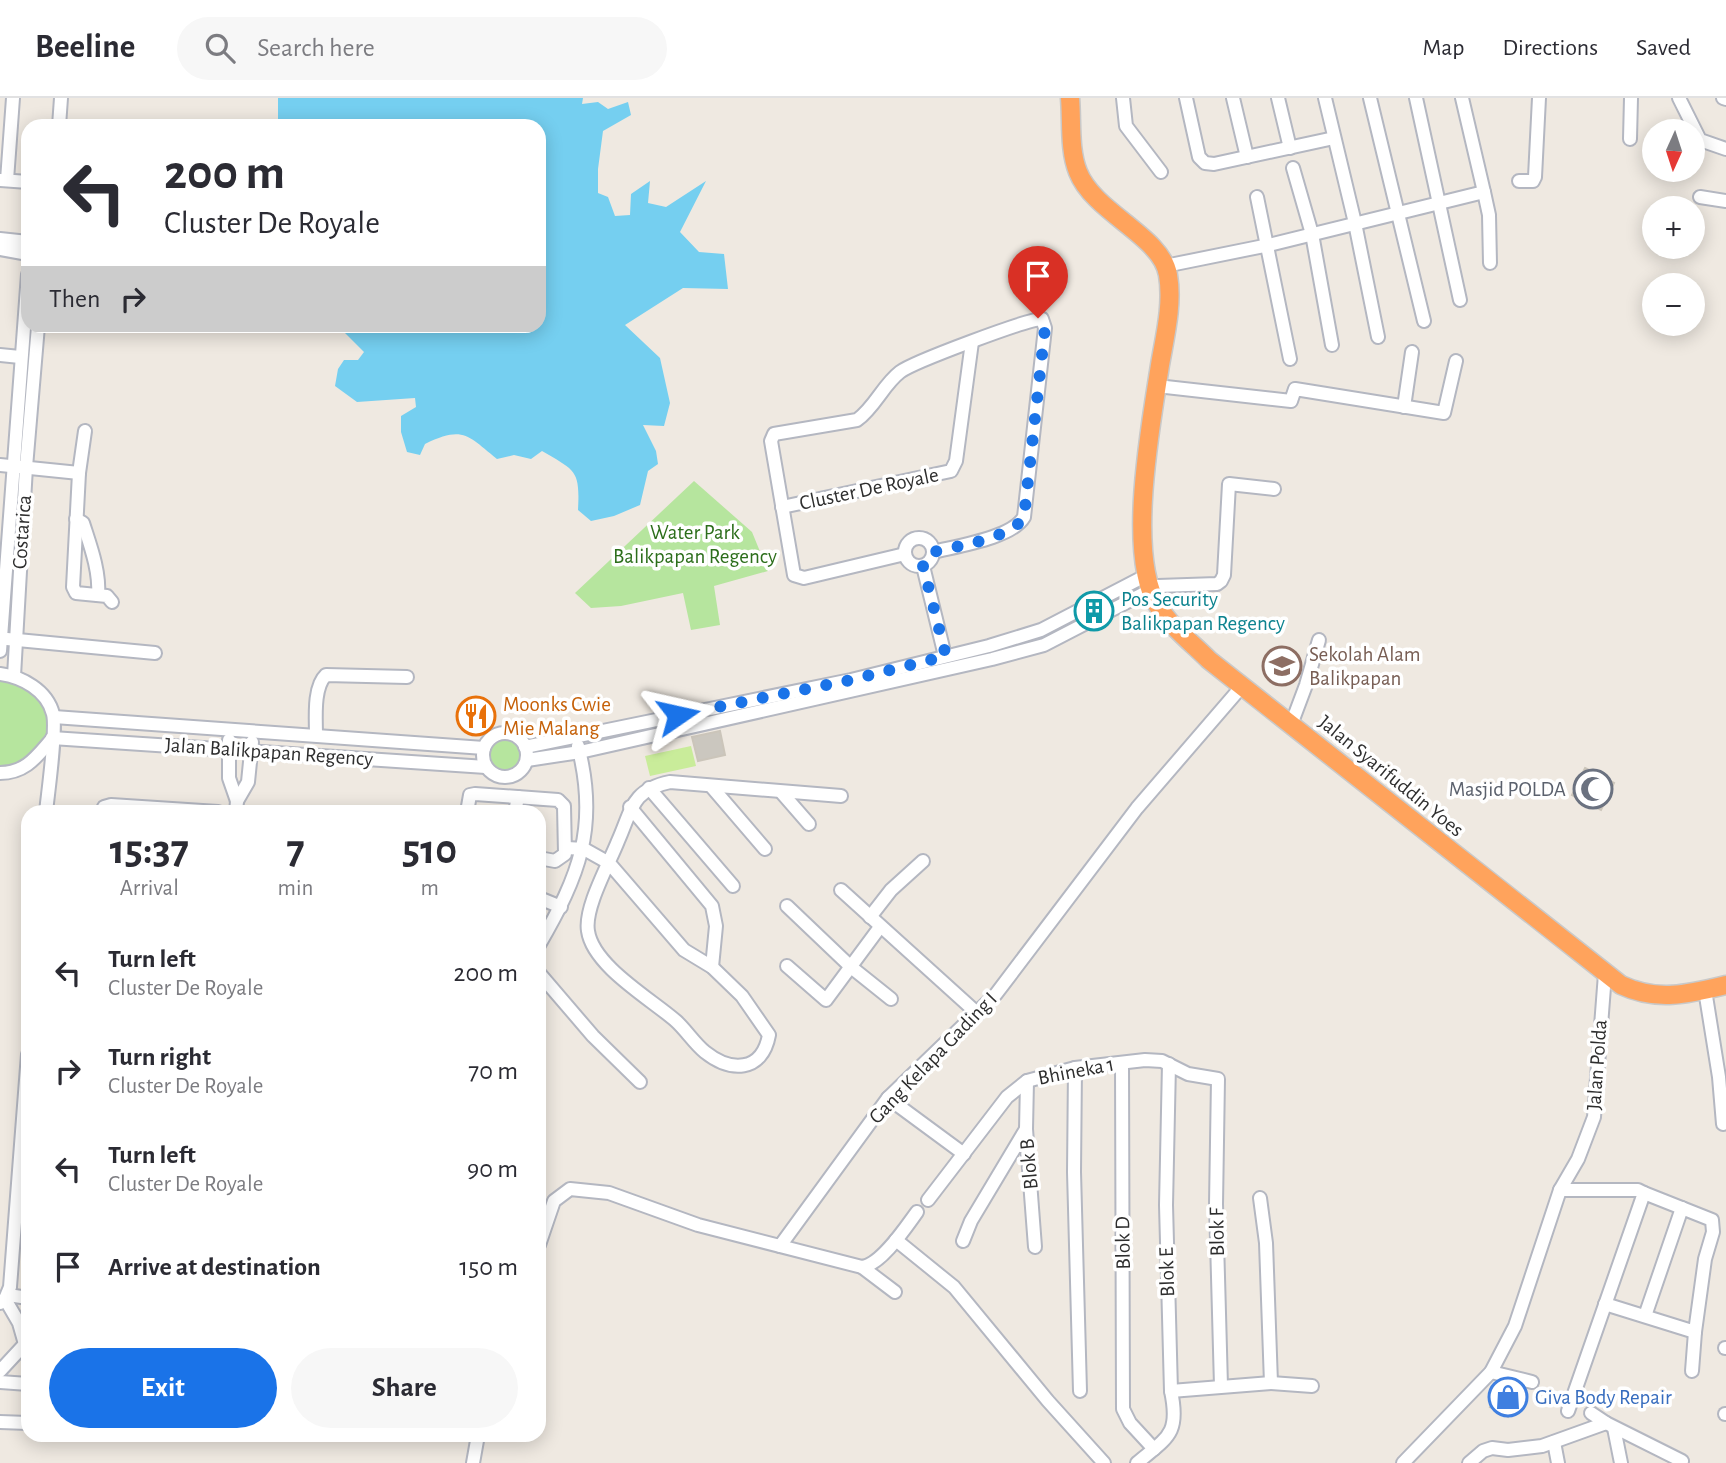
<!DOCTYPE html>
<meta charset="utf-8">
<style>
:root{--surface:#fff;--page:#f7f7f7;--text:#2b2b33;--muted:#7c7c81;--line:#e1e1e2;--accent:#1a73e8}
body{margin:0;font-family:"Alegreya Sans",sans-serif;background:var(--page);color:var(--text);height:100vh;display:flex;flex-direction:column;font-size:26px;white-space:nowrap}
*{box-sizing:border-box;margin:0}
p{font-size:23px;color:var(--muted)}
.icon{flex:none;width:38px;height:38px;fill:none;stroke:currentColor;stroke-width:2;stroke-linecap:round;stroke-linejoin:round}
.map{position:relative;flex:1;overflow:hidden}
.sheet{position:absolute;left:21px;top:707px;width:525px;height:637px;display:flex;flex-direction:column;background:var(--surface);border-radius:21px;box-shadow:0 4px 18px #0003}
.sheet>*{flex:none}
.guide{position:absolute;left:21px;top:21px;width:525px;height:214px;border-radius:21px;box-shadow:0 4px 18px #0003;background:#fff;color:var(--text);overflow:hidden}
.needle{width:46px;rotate:183deg}
.controls{position:absolute;left:1642px;top:21px;display:grid;gap:14px}
.controls a{display:grid;place-items:center;width:63px;height:63px;border-radius:50%;background:var(--surface);box-shadow:0 4px 18px #0003;font-size:35px}
.pin{position:absolute;display:grid;place-items:center;width:60px;height:60px;color:#fff;margin:-72px -30px;border-radius:50% 50% 50% 0;rotate:-45deg;box-shadow:0 0 7px #0007}
.pin .icon{rotate:45deg}
.me{position:absolute;width:77px;margin:-38px;rotate:79deg;stroke-linejoin:round;filter:drop-shadow(0 0 5px #0008)}
.turn{display:flex;align-items:center;gap:24px;height:147px;padding:0 28px;font-size:32px}
.turn .icon{width:91px;height:91px;stroke-width:2.5}
.turn b{display:block;font-size:49px;line-height:60px}
.then{display:flex;align-items:center;height:66px;padding:0 28px;background:#0003;gap:14px;font-size:26px}
.eta{display:flex;justify-content:space-evenly;align-items:center;height:119px;text-align:center}
.eta b{font-size:42px;font-weight:600;line-height:49px}
.action{display:flex;gap:14px;margin-top:auto;padding:14px 28px}
.action a{flex:1;height:80px;border-radius:42px;background:var(--accent);color:#fff;font-size:28px;font-weight:600;line-height:80px;text-align:center}
.action a+a{background:var(--page);color:var(--text)}
ul{padding:0;list-style:none}
li{display:flex;align-items:center;gap:21px;height:98px;padding:0 28px}
li div{flex:1}
li b{display:block;font-size:26px}
li em{font-style:normal}
header{display:flex;align-items:center;gap:42px;box-sizing:border-box;height:98px;padding:0 35px;background:var(--surface);border-bottom:2px solid var(--line)}
header strong{font-size:33px}
nav{display:flex;gap:38px;margin-inline-start:auto;font-size:24px}
.search{width:490px;height:63px;background:var(--page);display:flex;align-items:center;gap:18px;box-sizing:border-box;padding:0 24px;border-radius:38px;color:var(--muted);font-size:26px}
.map>svg:first-child{display:block}
.green{fill:#b6e59e}
.pitch{fill:#c9ec9a}
.water{fill:#75cff0}
.building{fill:#cbc7bf;stroke:#cbc5ba;stroke-width:2}
.lines{fill:none;stroke-linecap:round;stroke-linejoin:round}
.minor-casing{stroke:#b4b7c1;stroke-width:16}
.highway-casing{stroke:#c9c9c9;stroke-width:21}
.minor{stroke:#fff;stroke-width:12}
.highway{stroke:#ffa35c;stroke-width:18}
.route{stroke:#1a73e8;stroke-width:12;stroke-dasharray:0 21.6}
.labels{text-anchor:middle;dominant-baseline:central;stroke-width:7;stroke-linejoin:round;paint-order:stroke}
.street-label{font-size:21px;fill:#2e2e2e;stroke:#fff}
.park-label{font-size:21px;fill:#2c6e1b;stroke:#fff}
.culture-label{font-size:21px;fill:#0d838f;stroke:#fff;text-anchor:start}
.education-label{font-size:21px;fill:#785e54;stroke:#fff;text-anchor:start}
.food-label{font-size:21px;fill:#c56008;stroke:#fff;text-anchor:start}
.worship-label{font-size:21px;fill:#5b616d;stroke:#fff;text-anchor:end}
.shop-label{font-size:21px;fill:#366cbe;stroke:#fff;text-anchor:start}
</style>
<header>
<strong>Beeline</strong>
<div class="search"><svg class="icon" aria-label="search" viewBox="0 0 24 24"><circle cx="10" cy="10" r="6"/><path d="M15 15l6 6"/></svg>Search here</div>
<nav><a>Map</a><a>Directions</a><a>Saved</a></nav>
</header>
<div class="map">
<svg width="1726" height="1365" viewBox="0 0 1726 1365">
<rect width="100%" height="100%" fill="#efe9e1"/>
<g class="green">
<path d="M694 383 752 434 768 473 714 488 720 527 691 532 683 495 621 508 591 510 575 495Z"/>
<path d="M0 579C6 581 16 581 22 584 48 599 58 640 32 660 24 666 9 669 0 672Z"/>
<circle cx="506" cy="657" r="17"/>
</g>
<path class="pitch" d="M691 648 696 668 650 678 645 658Z"/>
<path class="water" d="M278 0H583L582 6 598 4 608 11 628 4 631 17 603 33 598 71V95L608 99 615 118 630 117 631 96 650 83 648 105 666 109 706 83 680 134 699 154 724 156 728 191 683 190 625 227 660 260 670 305 664 328 643 327 656 353 658 366 648 373 640 407 614 418 591 423 578 412C580 372 576 373 542 353L531 361 514 357 497 361C468 338 464 327 425 346L420 357 407 354 401 334V318L416 309 415 300 357 304 335 288 338 271 344 262H358L364 254 344 234 342 228H539V28H274L278 24Z"/>
<g class="building">
<path d="M720 633 725 657 698 663 692 639Z"/>
<path d="M1585 670 1614 685 1601 712 1572 697Z"/>
<path d="M1503 1286 1524 1291 1508 1319 1490 1309Z"/>
</g>
<g class="lines">
<defs>
<g id="minor">
<path d="M1123 0 1126 28 1161 74"/>
<path d="M1186 0 1199 59 1205 65 1214 66 1334 40"/>
<path d="M1233 0 1247 59"/>
<path d="M1278 0 1290 50"/>
<path d="M1325 0 1355 125 1378 239"/>
<path d="M1370 0 1424 223"/>
<path d="M1416 0 1460 202"/>
<path d="M1462 0 1484 94"/>
<path d="M1679 0 1700 42 1726 51"/>
<path d="M1723 0 1726 1"/>
<path d="M59 28 61 0"/>
<path d="M1630 41 1631 0"/>
<path d="M1293 70 1312 136 1332 247"/>
<path d="M0 82 28 84"/>
<path d="M7 82 13 0"/>
<path d="M1519 83H1533L1535 79 1539 0"/>
<path d="M1257 99 1290 261"/>
<path d="M1700 99 1726 103"/>
<path d="M0 141 28 144"/>
<path d="M0 151 28 156"/>
<path d="M1165 168 1269 147 1484 94 1489 117 1490 165"/>
<path d="M0 257 20 259"/>
<path d="M1157 288 1291 303 1295 291 1444 315 1456 263"/>
<path d="M1404 309 1412 254"/>
<path d="M0 367 79 375 73 489 76 495 107 498 112 504"/>
<path d="M79 375 85 333"/>
<path d="M782 409 951 373 956 363 972 244"/>
<path d="M76 421 83 425C90 447 100 473 98 497"/>
<circle cx="919" cy="454" r="14"/>
<path d="M905 456 804 480 794 477 771 343 774 336 857 322C875 309 883 287 900 274 913 264 1028 221 1042 221L1045 230 1024 419C1012 440 957 448 933 454"/>
<path d="M923 468 945 558"/>
<path d="M7 541 155 555"/>
<path d="M0 553 28 176"/>
<path d="M0 576C22 579 47 592 53 616 57 632 48 694 46 714"/>
<path d="M14 578 26 369 38 228"/>
<path d="M54 619 484 650"/>
<path d="M1291 627 1306 587 1319 542"/>
<circle cx="505" cy="657" r="22"/>
<path d="M316 637C316 621 313 589 326 577L407 579"/>
<path d="M52 640 486 669"/>
<path d="M229 642V680L237 703"/>
<path d="M525 649 851 582 989 548 1041 532 1145 478"/>
<path d="M527 662 580 654 992 561 1044 547 1158 488 1217 486 1221 483 1224 477 1229 386 1274 391"/>
<path d="M0 675C26 675 37 658 52 641"/>
<path d="M711 688 765 751"/>
<path d="M649 690 733 788"/>
<path d="M782 695 809 726"/>
<path d="M630 709 712 808 716 828 712 869"/>
<path d="M102 714 104 709 111 707 218 714"/>
<path d="M236 714 237 703 248 684 252 644"/>
<path d="M467 714 470 697 475 696 558 702 564 708 565 756 555 763 539 760"/>
<path d="M515 714 518 699"/>
<path d="M567 750 584 751 609 765 684 852 712 869 742 898 769 937C762 975 730 974 705 954 694 945 686 932 676 923 651 901 593 868 588 833 584 810 609 766 618 743 632 712 631 692 670 684L841 698"/>
<path d="M841 792 978 916"/>
<path d="M539 800 561 809"/>
<path d="M787 808 851 869 891 901"/>
<path d="M870 819 891 792 923 763"/>
<path d="M539 847C579 778 599 729 578 648"/>
<path d="M787 868 826 902 880 829"/>
<path d="M539 875 593 938 640 984"/>
<path d="M1705 892 1719 979 1723 1026"/>
<path d="M1122 965 1123 1311 1130 1325 1154 1351"/>
<path d="M1075 970 1074 1074 1080 1293"/>
<path d="M1027 983 1026 1031 1035 1149"/>
<path d="M888 1000 964 1056"/>
<path d="M1560 1092 1578 1061 1594 1019 1605 876"/>
<path d="M1260 1100 1266 1145 1271 1285"/>
<path d="M928 1102 1007 999 1027 983 1075 970 1145 962 1162 963 1188 976 1218 981 1216 1106 1221 1288"/>
<path d="M896 1142 954 1189 1048 1303 1104 1365"/>
<path d="M963 1143 971 1123 1026 1031"/>
<path d="M539 1147 554 1103 570 1091 609 1095 698 1127 862 1169C881 1167 906 1129 917 1114"/>
<path d="M780 1148 888 1000 996 896 1137 710 1243 587"/>
<path d="M862 1169 895 1194"/>
<path d="M8 1197 28 1200"/>
<path d="M5 1201 19 1225 25 1246"/>
<path d="M0 1205 5 1201 10 1189 28 956"/>
<path d="M1605 1206 1695 1234 1705 1161 1713 1134 1712 1122 1644 1095"/>
<path d="M1645 1218 1682 1110"/>
<path d="M1725 1250H1726"/>
<path d="M0 1273 25 1246"/>
<path d="M1692 1273 1695 1234"/>
<path d="M1491 1274 1532 1284"/>
<path d="M0 1284 28 1286"/>
<path d="M1171 1293 1271 1285 1312 1288"/>
<path d="M1591 1315 1606 1325"/>
<path d="M1725 1316H1726"/>
<path d="M0 1324 28 1325"/>
<path d="M1614 1330 1621 1365"/>
<path d="M1554 1344 1558 1365"/>
<path d="M473 1365 478 1337"/>
<path d="M1137 1365C1168 1339 1180 1336 1171 1293L1166 1107 1169 966"/>
<path d="M1403 1365 1491 1274 1515 1228 1560 1092H1638L1644 1095 1568 1313"/>
<path d="M1469 1365 1483 1353 1492 1350 1508 1352 1542 1348 1606 1325 1682 1363"/>
</g>
<path id="highway" d="M1070 0C1072 23 1069 52 1078 74 1094 115 1162 138 1168 177 1173 206 1165 238 1160 267 1151 326 1126 457 1158 508 1171 529 1192 545 1209 562L1621 887C1657 904 1689 896 1726 887"/>
</defs>
<use href="#minor" class="minor-casing"/>
<use href="#highway" class="highway-casing"/>
<use href="#minor" class="minor"/>
<use href="#highway" class="highway"/>
</g>
<g class="lines">
<path class="route" d="M678 617 851 582 946 558 923 468 930 462 933 454C957 448 1012 440 1024 419L1045 230 1042 221 1038 220"/>
</g>
<defs>
<symbol id="building-ring" viewBox="-11 -11 22 22"><circle r="9.5" fill="#fff" stroke="#0f9aa8" stroke-width="1.5"/><path d="M-4-6H4V6H1V3H-1V6H-4ZM-2.5-4.3h1.7v1.8h-1.7ZM.8-4.3h1.7v1.8H.8ZM-2.5-1h1.7V.8h-1.7ZM.8-1h1.7V.8H.8Z" fill="#0f9aa8"/></symbol>
<symbol id="school-ring" viewBox="-11 -11 22 22"><circle r="9.5" fill="#fff" stroke="#8d6e63" stroke-width="1.5"/><path d="M0-5L7-2L0 1L-7-2ZM-4 1L0 2.5L4 1V4Q0 6-4 4Z" fill="#8d6e63"/></symbol>
<symbol id="restaurant-ring" viewBox="-11 -11 22 22"><circle r="9.5" fill="#fff" stroke="#e8710a" stroke-width="1.5"/><path d="M-5-6h1v4h1v-4h1v4h1v-4h1v5L-1.5 .5V6h-2V.5L-5-1ZM5-6V6H3V1.5H1.5Q1.5-4 5-6Z" fill="#e8710a"/></symbol>
<symbol id="mosque-ring" viewBox="-11 -11 22 22"><circle r="9.5" fill="#fff" stroke="#6b7280" stroke-width="1.5"/><path d="M3.5-4.9A6 6 0 1 0 3.5 4.9A5 5 0 1 1 3.5-4.9Z" fill="#6b7280"/></symbol>
<symbol id="shop-ring" viewBox="-11 -11 22 22"><circle r="9.5" fill="#fff" stroke="#3f7fe0" stroke-width="1.5"/><path d="M-5-2.5h2.3a2.7 3.5 0 0 1 5.4 0H5L5.5 6h-11ZM-1.5-2.5h3a1.5 2.3 0 0 0-3 0Z" fill="#3f7fe0"/></symbol>
</defs>
<g fill-rule="evenodd">
<use href="#building-ring" x="1072" y="491" width="44" height="44"/>
<use href="#school-ring" x="1260" y="546" width="44" height="44"/>
<use href="#restaurant-ring" x="454" y="596" width="44" height="44"/>
<use href="#mosque-ring" x="1571" y="669" width="44" height="44"/>
<use href="#shop-ring" x="1486" y="1277" width="44" height="44"/>
</g>
<g class="labels">
<g class="street-label">
<text transform="translate(869 391) rotate(-12)">Cluster De Royale</text>
<text transform="translate(22 434) rotate(-86)">Costarica</text>
<text transform="translate(269 654) rotate(4)">Jalan Balikpapan Regency</text>
<text transform="translate(1391 678) rotate(39)">Jalan Syarifuddin Yoes</text>
<text transform="translate(933 960) rotate(-46)">Gang Kelapa Gading I</text>
<text transform="translate(1597 967) rotate(-86)">Jalan Polda</text>
<text transform="translate(1076 973) rotate(-11)">Bhineka 1</text>
<text transform="translate(1029 1066) rotate(-95)">Blok B</text>
<text transform="translate(1217 1134) rotate(-91)">Blok F</text>
<text transform="translate(1123 1145) rotate(-91)">Blok D</text>
<text transform="translate(1167 1174) rotate(-92)">Blok E</text>
</g>
<g class="park-label">
<text x="695" y="434">Water Park<tspan x="695" dy="24">Balikpapan Regency</tspan></text>
</g>
<g class="culture-label">
<text x="1121" y="501">Pos Security<tspan x="1121" dy="24">Balikpapan Regency</tspan></text>
</g>
<g class="education-label">
<text x="1309" y="556">Sekolah Alam<tspan x="1309" dy="24">Balikpapan</tspan></text>
</g>
<g class="food-label">
<text x="503" y="606">Moonks Cwie<tspan x="503" dy="24">Mie Malang</tspan></text>
</g>
<g class="worship-label">
<text x="1566" y="691">Masjid POLDA</text>
</g>
<g class="shop-label">
<text x="1535" y="1299">Giva Body Repair</text>
</g>
</g>
</svg>
<div class="controls">
<a><svg class="needle" viewBox="-14 -14 28 28"><path d="M0-13l5 13h-10z" fill="#e53935"/><path d="M0 13l5-13h-10z" fill="#7c7c81"/></svg></a>
<a>+</a>
<a>−</a>
</div>
<div class="pin" style="left:1038px;top:220px;background:#d93025"><svg class="icon" aria-label="arrive" viewBox="0 0 24 24"><path d="M6 21V4h12l-3 4 3 4H6"/></svg></div>
<svg class="me" style="left:678px;top:617px" viewBox="-20 -20 40 40"><path d="M0-17L14 15 0 8-14 15z" fill="#1a73e8" stroke="#fff" stroke-width="4"/></svg>
<div class="guide">
<div class="turn"><svg class="icon" aria-label="left" viewBox="0 0 24 24"><path d="M17 20v-9H6M10 6l-5 5 5 5"/></svg><div><b>200 m</b>Cluster De Royale</div></div>
<div class="then">Then<svg class="icon" aria-label="right" viewBox="0 0 24 24"><path d="M7 20v-9h11M14 6l5 5-5 5"/></svg></div>
</div>
<section class="sheet">
<div class="eta">
<div><b>15:37</b><p>Arrival</p></div>
<div><b>7</b><p>min</p></div>
<div><b>510</b><p>m</p></div>
</div>
<ul>
<li><svg class="icon" aria-label="left" viewBox="0 0 24 24"><path d="M17 20v-9H6M10 6l-5 5 5 5"/></svg><div><b>Turn left</b><p>Cluster De Royale</p></div><em>200 m</em></li>
<li><svg class="icon" aria-label="right" viewBox="0 0 24 24"><path d="M7 20v-9h11M14 6l5 5-5 5"/></svg><div><b>Turn right</b><p>Cluster De Royale</p></div><em>70 m</em></li>
<li><svg class="icon" aria-label="left" viewBox="0 0 24 24"><path d="M17 20v-9H6M10 6l-5 5 5 5"/></svg><div><b>Turn left</b><p>Cluster De Royale</p></div><em>90 m</em></li>
<li><svg class="icon" aria-label="arrive" viewBox="0 0 24 24"><path d="M6 21V4h12l-3 4 3 4H6"/></svg><div><b>Arrive at destination</b></div><em>150 m</em></li>
</ul>
<div class="action"><a>Exit</a><a>Share</a></div>
</section>
</div>
